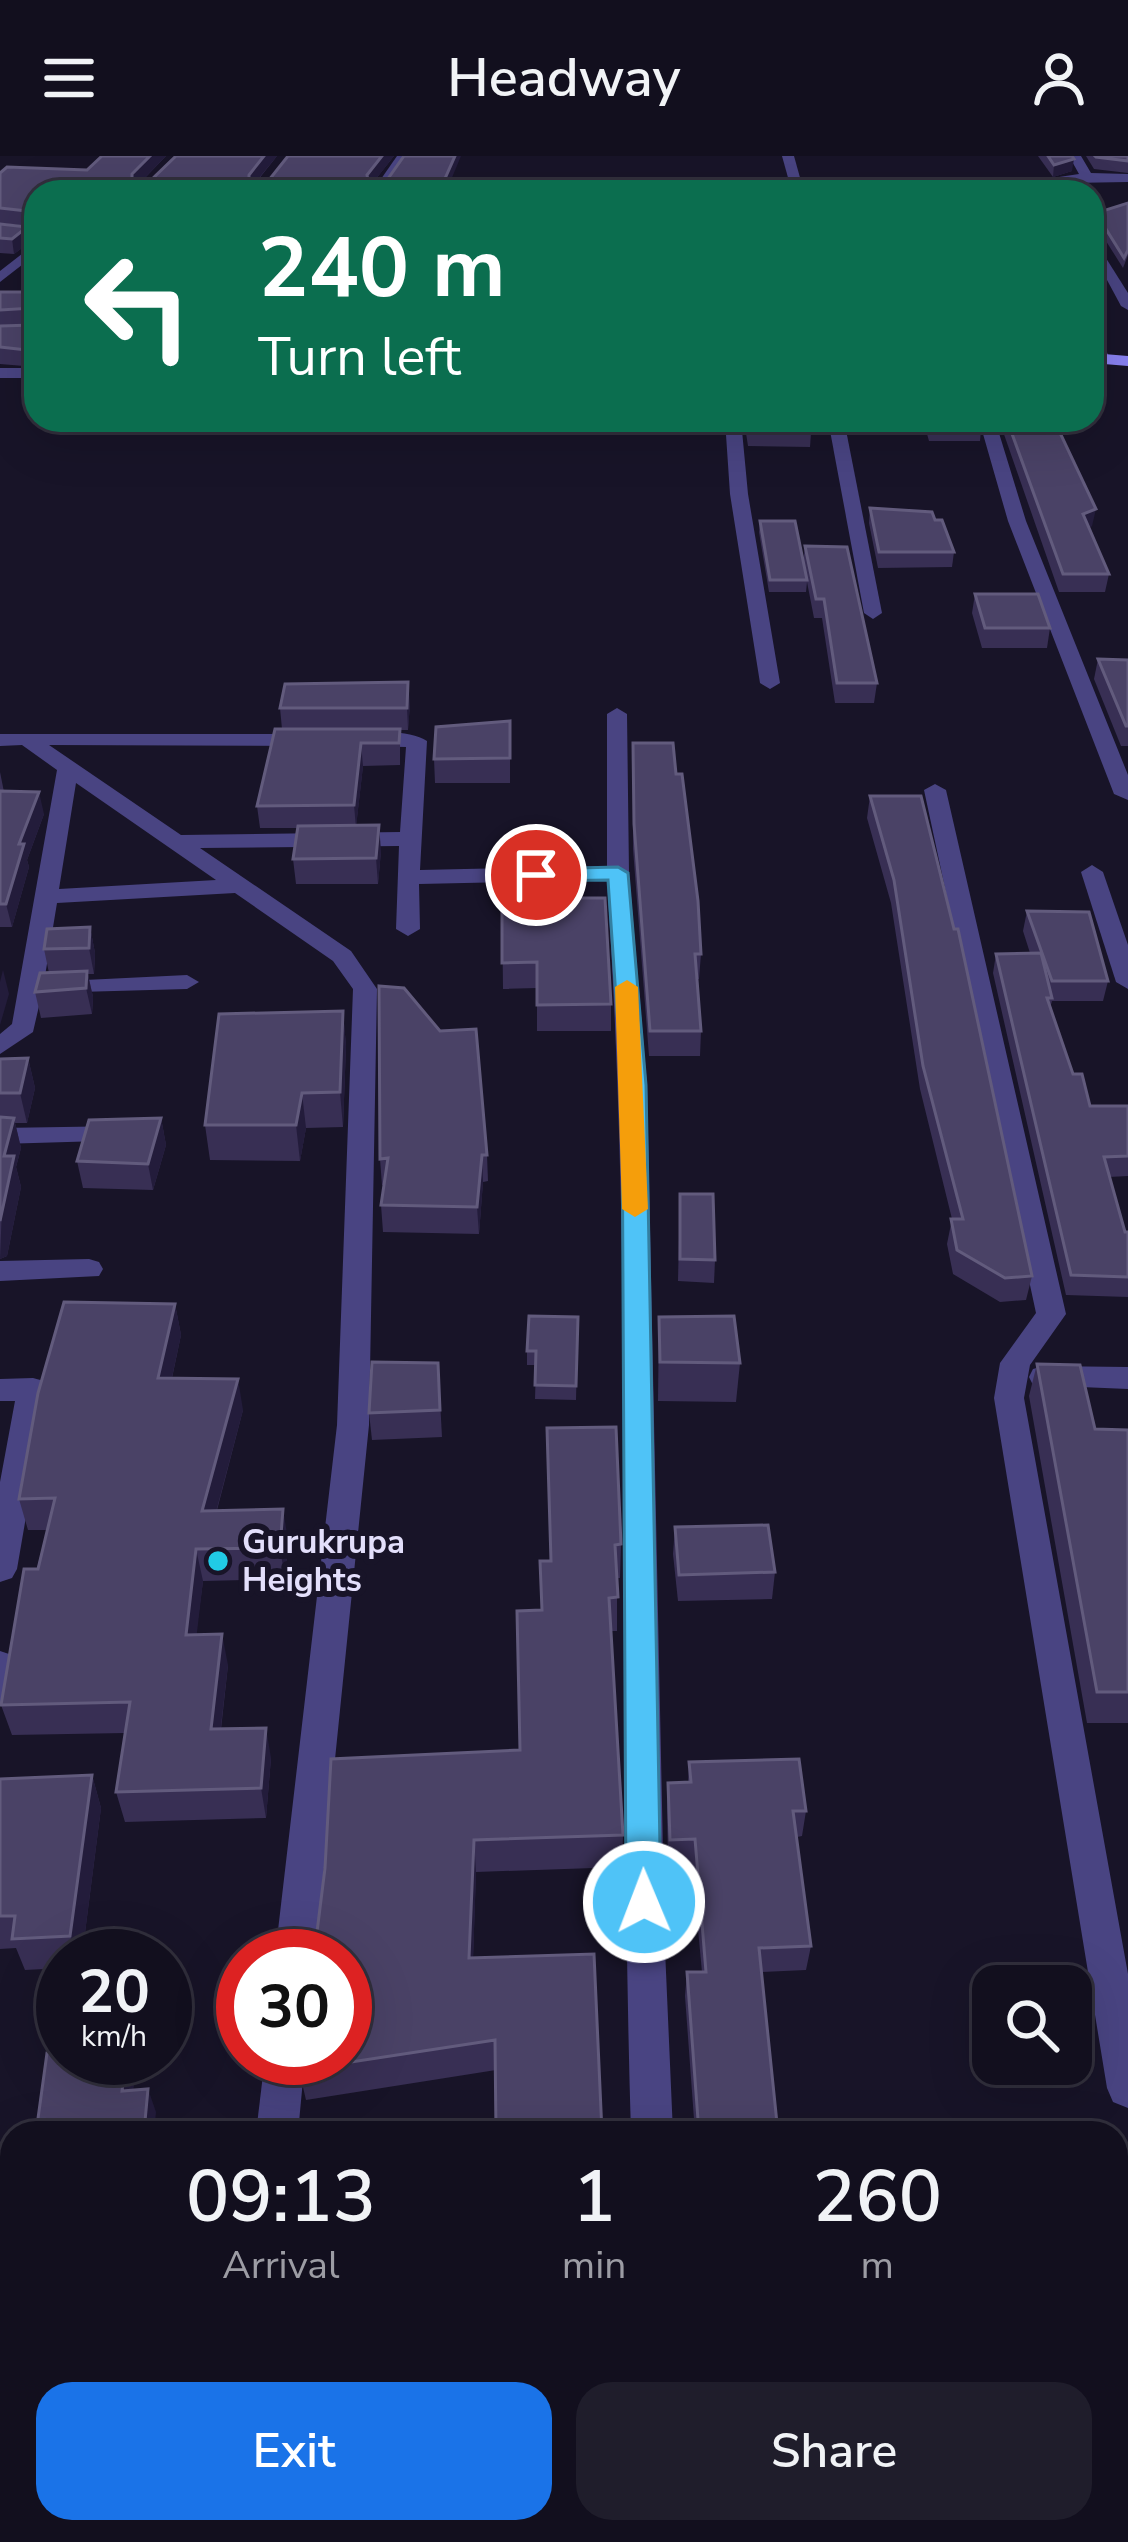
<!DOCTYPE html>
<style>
:root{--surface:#120f1e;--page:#1f1d2b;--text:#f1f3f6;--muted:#9c9ca4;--line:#312f3c;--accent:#1a73e8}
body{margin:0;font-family:"Nunito Sans",sans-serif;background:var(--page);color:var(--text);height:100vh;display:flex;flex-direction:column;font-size:45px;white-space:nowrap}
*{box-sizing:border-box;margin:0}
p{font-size:39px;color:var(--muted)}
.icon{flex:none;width:66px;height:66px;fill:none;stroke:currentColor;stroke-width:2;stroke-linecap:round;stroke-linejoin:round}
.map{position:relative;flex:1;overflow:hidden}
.details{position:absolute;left:0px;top:1965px;width:1128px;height:423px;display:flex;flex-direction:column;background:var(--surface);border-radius:36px 36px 0 0;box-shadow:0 12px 48px #0002,0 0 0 3px var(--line)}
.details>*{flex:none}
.guide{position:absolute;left:24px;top:24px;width:1080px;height:252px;border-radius:36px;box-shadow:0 12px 48px #0002,0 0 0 3px var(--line);background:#0b6e4f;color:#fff;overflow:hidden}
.buttons{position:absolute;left:972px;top:1809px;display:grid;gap:24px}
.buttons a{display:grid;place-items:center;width:120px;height:120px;border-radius:24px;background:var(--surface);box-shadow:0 12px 48px #0002,0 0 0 3px var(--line);font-size:60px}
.speed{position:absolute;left:36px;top:1773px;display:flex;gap:24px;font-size:60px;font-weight:700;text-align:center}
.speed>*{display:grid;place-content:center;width:156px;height:156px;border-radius:50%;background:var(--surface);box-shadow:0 12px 48px #0002,0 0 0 3px var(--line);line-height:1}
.speed small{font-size:30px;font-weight:400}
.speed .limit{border:18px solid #d22;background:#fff;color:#111}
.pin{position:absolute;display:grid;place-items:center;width:102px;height:102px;color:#fff;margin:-51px;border:6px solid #fff;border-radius:50%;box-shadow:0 3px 12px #0007}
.me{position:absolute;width:132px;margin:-66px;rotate:359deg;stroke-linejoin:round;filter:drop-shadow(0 0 9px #0008)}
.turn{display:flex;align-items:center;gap:42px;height:252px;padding:0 36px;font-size:54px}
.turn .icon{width:156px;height:156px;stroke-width:2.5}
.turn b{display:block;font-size:84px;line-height:102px}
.eta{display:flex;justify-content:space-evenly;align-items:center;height:204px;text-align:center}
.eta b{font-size:72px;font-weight:600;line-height:84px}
.button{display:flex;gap:24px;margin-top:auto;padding:24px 36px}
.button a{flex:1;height:138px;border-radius:36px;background:var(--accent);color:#fff;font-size:48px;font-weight:600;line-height:138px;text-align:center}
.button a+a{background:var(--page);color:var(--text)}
header{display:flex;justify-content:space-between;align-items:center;height:156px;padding:0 36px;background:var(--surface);font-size:54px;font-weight:600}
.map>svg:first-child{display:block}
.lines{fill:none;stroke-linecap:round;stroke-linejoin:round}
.street{fill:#494482;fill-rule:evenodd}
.secondary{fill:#8881f0;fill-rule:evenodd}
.wall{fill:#382f54}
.shaded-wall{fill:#231c3b}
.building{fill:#4a4266;stroke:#625b7d;stroke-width:3}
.route{fill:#4fc3f7;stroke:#337fa1;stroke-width:3}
.slow{fill:#f59e0b}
.poi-dot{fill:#21cae5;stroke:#181428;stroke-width:4.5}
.labels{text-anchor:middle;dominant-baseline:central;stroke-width:12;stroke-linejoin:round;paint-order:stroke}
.poi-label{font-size:33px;font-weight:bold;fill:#e3dffb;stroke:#181428;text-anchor:start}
</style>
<header><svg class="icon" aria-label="menu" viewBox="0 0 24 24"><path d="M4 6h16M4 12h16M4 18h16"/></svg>Headway<svg class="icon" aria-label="person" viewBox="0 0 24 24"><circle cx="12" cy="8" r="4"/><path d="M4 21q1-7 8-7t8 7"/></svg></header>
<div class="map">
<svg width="1128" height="2386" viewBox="0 0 1128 2386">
<rect width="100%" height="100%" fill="#181428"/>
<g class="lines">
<g class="street">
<path d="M397 0H409L384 36H372Z"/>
<path d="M782 0H794L804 36H792Z"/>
<path d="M1069 0H1081L1091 17 1128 18V26L1070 27 1072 36H1060L1059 21 1079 18Z"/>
<path d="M1092 80 1128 137V154L1121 150 1092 96Z"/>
<path d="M36 87V98L0 126V115Z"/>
<path d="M1092 173 1099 177 1111 206 1098 203 1092 191Z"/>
<rect x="0" y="212" width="36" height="10"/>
<path d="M725 264H741L748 338 780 527 770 533 760 527 730 338Z"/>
<path d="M828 264H844L882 457 873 463 864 457Z"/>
<path d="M979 264H995L1026 365 1128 619V644L1114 638 1008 365Z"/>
<path d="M617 552 627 558 629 717 647 929 665 1793 673 1977H631C618 1559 635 1141 607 724L419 728 420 773 408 780 396 773 399 690 200 692 351 795 377 833 369 1269 315 1800H275L337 1269 353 833 333 805 235 737 57 747 44 826 187 819 199 826 187 833 42 837 33 876 0 898V878L12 868 57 614 22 589 0 590V578H314L324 584 314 590 49 589 181 679 400 676 406 591 362 590 352 584C368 573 411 574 427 585L420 714 607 710V558ZM76 627 216 724 59 733Z"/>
<path d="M935 628 946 634 1066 1158 1030 1209 1024 1242 1128 1818V1952L1113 1946 1107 1932 994 1242 1000 1207 1036 1157 924 634Z"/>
<path d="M1092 709 1103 716 1128 789V833L1116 826 1081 716Z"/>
<path d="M126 970 135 972 139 978 135 984 0 988V972Z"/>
<path d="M89 1103 99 1106 103 1113 99 1120 0 1125V1105Z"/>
<path d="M1044 1210 1128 1211V1233L1033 1229 1029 1221 1033 1213Z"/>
<path d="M33 1222 44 1225 48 1233 17 1413 12 1422 0 1426V1326L15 1245H0V1223Z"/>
<path d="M0 1495 12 1499 21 1517 12 1542 0 1547Z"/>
<path d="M265 1902H305L298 1977H256Z"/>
<path d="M207 2376H255L253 2386H205Z"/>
<rect x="643" y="2376" width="48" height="10"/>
</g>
<g class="secondary">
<path d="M0 71 36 74V82L0 79Z"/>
<path d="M1092 197 1128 200V210L1092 207Z"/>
</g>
</g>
<g class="wall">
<path d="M102 0H166L142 25 151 24 277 0 258 24H269L288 0H394L375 24 446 36H36V71L0 67V17L87 14Z"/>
<path d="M1038 0H1072V15L1053 21Z"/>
<path d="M1086 0H1128V17L1094 13Z"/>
<path d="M1128 47V99L1123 112 1094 66 1096 57Z"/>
<path d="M0 68 27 71 30 86 14 98 0 97Z"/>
<path d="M0 136H36V211L0 208Z"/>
<path d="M744 264H812L810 291 748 290Z"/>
<path d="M923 264H982L980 285H929Z"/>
<path d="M999 264H1054L1092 370 1089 371 1109 418 1105 436H1059Z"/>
<path d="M870 352 935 364 954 396 952 411 878 412 869 367Z"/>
<path d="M760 365 803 407 805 390 877 527 874 547H835L822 462H814L807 426 806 436H769L759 376Z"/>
<path d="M975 438 1050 472 1047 492H982L972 457Z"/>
<path d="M1098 503 1128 504V590H1121L1094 523Z"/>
<path d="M410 547 408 574H400V609L363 610 356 670 381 695 378 728H296L293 703 298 672H260L257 650 282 573 280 552Z"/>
<path d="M510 565V627H435L434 603Z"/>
<path d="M633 587 676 618 701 798 699 823H697L701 875 700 900H649L633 693Z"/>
<path d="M0 616 4 636 44 658 27 704 29 711 12 771H0Z"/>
<path d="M870 640 1032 1120 1026 1144 1000 1146 953 1118 947 1088 952 1063 920 933 891 747 867 662Z"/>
<path d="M502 748 611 848V875H537V832L503 833Z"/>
<path d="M1027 755 1108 825 1103 845H1052L1050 852 1073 918 1090 950H1128V1020L1109 1021 1125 1076H1128V1141L1066 1139 993 817 996 798 1030 797 1023 775Z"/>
<path d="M90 771 95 797 94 818H88L93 841 92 858 41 862 35 836 49 817 44 793Z"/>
<path d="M343 855 346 890 343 971 306 972 300 1005 210 1004 205 969Z"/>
<path d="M28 902 35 932 27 967H15L21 992 16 1011 21 1031 7 1100 0 1103V903Z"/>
<path d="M161 962 166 989 153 1034 83 1032 77 1005Z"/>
<path d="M487 999 488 1025 483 1026 479 1078 383 1076 381 1049 384 1029H382L380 1003Z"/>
<path d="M680 1038 715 1104 714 1127 678 1125Z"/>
<path d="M175 1148 181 1179 172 1222 243 1254 217 1354 288 1384 285 1423 203 1425 196 1478 228 1509 221 1573 271 1602 266 1662 125 1666 116 1636 125 1577 12 1579 1 1549 47 1374H28L19 1343Z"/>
<path d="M578 1161 576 1244 535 1243 536 1209H527V1195Z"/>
<path d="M659 1161 740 1207 736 1246 658 1245Z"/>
<path d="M438 1207 442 1281 372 1284 369 1257Z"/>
<path d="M1037 1208 1095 1273 1128 1274V1567H1087L1029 1240Z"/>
<path d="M547 1272 621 1388 620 1422H617V1475H611L623 1679 622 1711 476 1716 473 1802 594 1798 496 1914 306 1944 299 1914 520 1594 551 1405Z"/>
<path d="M675 1371 775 1416 772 1443 678 1445 673 1398Z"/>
<path d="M689 1606 806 1655 802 1680 797 1681 811 1790 806 1814 761 1816 778 1977H695L685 1840 687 1816H702L692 1709 668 1710 667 1652 668 1627 688 1626Z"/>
<path d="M92 1619 101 1652 82 1800H63V1812L25 1814 16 1792 0 1793V1623Z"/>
<path d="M12 2063V2152L0 2153V2064Z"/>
<path d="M515 2376H640L638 2378H516Z"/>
</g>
<g class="shaded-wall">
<path d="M150 0H166L134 33 132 18Z"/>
<path d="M264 0H277L250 33 249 19Z"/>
<path d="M382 0H394L368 33 367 19Z"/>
<path d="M455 0H461L446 36H439Z"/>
<path d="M1074 3 1072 15 1053 21 1054 9Z"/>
<path d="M27 71 30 86 14 98 12 83Z"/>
<path d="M1096 353 1092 370 1080 375 1083 358Z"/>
<path d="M408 526 410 547 408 574 407 552Z"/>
<path d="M361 587 363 610 356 672 354 649Z"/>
<path d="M39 636 44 658 27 704 29 711 12 771 6 748 19 688Z"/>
<path d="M379 669 381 695 378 728 376 702Z"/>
<path d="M90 771 95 797 94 818 89 792Z"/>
<path d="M3 814 9 838 0 869V826Z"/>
<path d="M87 815 93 841 92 858 86 832Z"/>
<path d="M343 855 346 890 343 971 340 936Z"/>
<path d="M28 902 35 932 27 967 20 937Z"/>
<path d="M302 937 306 972 300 1005 296 969Z"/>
<path d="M14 962 21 992 16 1011 21 1031 7 1100 0 1103 4 1000Z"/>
<path d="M161 962 166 989 153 1034 148 1008Z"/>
<path d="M482 999 483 1026 479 1078 477 1051Z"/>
<path d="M175 1148 181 1179 165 1254 158 1222Z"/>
<path d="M238 1223 243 1254 208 1386 202 1355Z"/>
<path d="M283 1353 288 1384 285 1423 280 1392Z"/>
<path d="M196 1393 203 1425 193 1510 186 1479Z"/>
<path d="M222 1478 228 1509 217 1604 211 1573Z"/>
<path d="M266 1572 271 1602 266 1662 261 1632Z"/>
<path d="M92 1619 101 1652 82 1800H77L70 1780Z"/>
<path d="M474 1684 476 1716 472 1833 469 1802Z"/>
<path d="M126 1902H130L135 1918 131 1958 122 1935Z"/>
<path d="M148 1933 156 1956 154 1977H144Z"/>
<path d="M12 2079V2146L4 2131Z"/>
</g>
<g class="building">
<path d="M102 0H150L132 18V25L151 24 176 0H264L249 19V25L269 24 288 0H382L367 19 368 25 387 24 404 0H455L439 36H245L247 32 147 29 140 36H36V56L0 52V17L7 11 87 14Z"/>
<path d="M1048 0H1072L1074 3 1054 9Z"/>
<path d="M1095 0H1128V5L1096 1Z"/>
<path d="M1128 47V94L1124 102 1096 57Z"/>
<path d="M0 68 27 71 12 83 0 82Z"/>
<path d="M0 136H36V160L33 152 0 154Z"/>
<path d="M36 166V195L0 191V170L33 169Z"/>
<path d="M749 264H812V270L749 269Z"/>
<path d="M930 264H982L983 269H931Z"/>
<path d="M1007 264H1054L1096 353 1083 358 1109 418H1063Z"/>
<path d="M870 352 932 356 935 364H942L954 396H879Z"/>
<path d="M760 365H795L807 424H770Z"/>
<path d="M805 390 847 391 877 527H837L824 443H816Z"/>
<path d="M975 438H1038L1050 472H985Z"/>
<path d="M1098 503 1128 504V570H1126Z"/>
<path d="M408 526 407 552H280L285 528Z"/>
<path d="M510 565V602L434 603 436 571Z"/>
<path d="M275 573H400L399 587H361L354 649 257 650Z"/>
<path d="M633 587H673L676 618H682L698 745 701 798H695L701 875H650L634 668Z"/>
<path d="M0 635 39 636 19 688H24L6 748H0Z"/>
<path d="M870 640H921L954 773H958L1032 1120 1005 1122 957 1094 951 1063H963L923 910 894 724Z"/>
<path d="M379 669 376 702 293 703 298 670Z"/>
<path d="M509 742H605L611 848 537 849V806L502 807V748H509Z"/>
<path d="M1027 755 1089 756 1108 825H1052Z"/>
<path d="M90 771 89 792 44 793 47 773Z"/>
<path d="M1041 797 1052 842H1047L1073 918H1082L1090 950H1128V1000L1104 1001 1125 1076H1128V1121L1071 1119 996 798Z"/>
<path d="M87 815 86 832 35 836 40 817Z"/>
<path d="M379 830 404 832 440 875 476 873 487 999H482L477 1051 381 1049 388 1002 380 1003Z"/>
<path d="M343 855 340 936 302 937 296 969H205L219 858Z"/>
<path d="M28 902 20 937H0V903Z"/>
<path d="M0 961 14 962 4 1000H14L0 1065Z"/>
<path d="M161 962 148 1008 77 1005 89 964Z"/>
<path d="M680 1038H713L715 1104 680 1103Z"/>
<path d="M64 1146 175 1148 158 1222 238 1223 202 1355 283 1353 280 1392 196 1393 186 1479 222 1478 211 1573 266 1572 261 1632 116 1636 130 1546 1 1549 24 1413H38L55 1342 19 1343 38 1237Z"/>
<path d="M529 1160 578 1161 576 1230 535 1229 536 1195H527Z"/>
<path d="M734 1160 740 1207 660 1206 659 1161Z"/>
<path d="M372 1206 438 1207 440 1254 369 1257Z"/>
<path d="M1037 1208 1080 1209 1095 1273 1128 1274V1536H1097Z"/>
<path d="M616 1271 621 1388 615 1389 618 1441 609 1442 623 1679 474 1684 469 1802 594 1798 602 1977H496L495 1884 299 1914 301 1902H345V1800H314L325 1712 331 1603 520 1594 517 1455 542 1454 540 1405H551L547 1272Z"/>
<path d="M768 1369 775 1416 679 1419 675 1371Z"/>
<path d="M799 1603 806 1655H793L811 1790 759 1792 778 1977H699L687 1816H706L695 1683 670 1684 668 1627 691 1626 689 1606Z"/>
<path d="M92 1619 70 1780 12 1783 15 1760H0V1623Z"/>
<path d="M47 1897H63V1902H126L122 1935 148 1933 144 1976 36 1977Z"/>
<path d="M12 2063V2079L4 2131H0V2064Z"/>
</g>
<path class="route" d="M618 711 628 717 646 929 661 1746 656 1757 644 1762 631 1757 626 1746 622 929 608 724 536 725 525 719 536 713Z"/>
<path class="slow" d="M627 824 638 831 648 1053 635 1061 622 1053 615 831Z"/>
<circle class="poi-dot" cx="218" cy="1405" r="12"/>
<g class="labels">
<g class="poi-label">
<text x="242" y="1386">Gurukrupa<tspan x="242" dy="38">Heights</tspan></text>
</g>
</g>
</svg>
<div class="buttons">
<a><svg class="icon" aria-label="search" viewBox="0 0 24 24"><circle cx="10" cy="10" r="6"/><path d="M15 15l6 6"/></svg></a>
</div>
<div class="speed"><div>20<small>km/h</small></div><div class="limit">30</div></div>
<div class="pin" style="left:536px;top:719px;background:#d93025"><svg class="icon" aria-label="arrive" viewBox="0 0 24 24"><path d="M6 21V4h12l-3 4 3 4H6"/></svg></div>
<svg class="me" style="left:644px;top:1746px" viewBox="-20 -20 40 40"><circle r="17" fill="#4fc3f7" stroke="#fff" stroke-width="3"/><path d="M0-11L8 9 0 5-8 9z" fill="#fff"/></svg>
<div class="guide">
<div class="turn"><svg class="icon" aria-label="left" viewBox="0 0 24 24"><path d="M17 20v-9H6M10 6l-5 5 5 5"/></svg><div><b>240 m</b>Turn left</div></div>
</div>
<section class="details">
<div class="eta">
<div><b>09:13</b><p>Arrival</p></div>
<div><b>1</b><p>min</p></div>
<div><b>260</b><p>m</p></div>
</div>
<div class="button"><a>Exit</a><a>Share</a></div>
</section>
</div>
